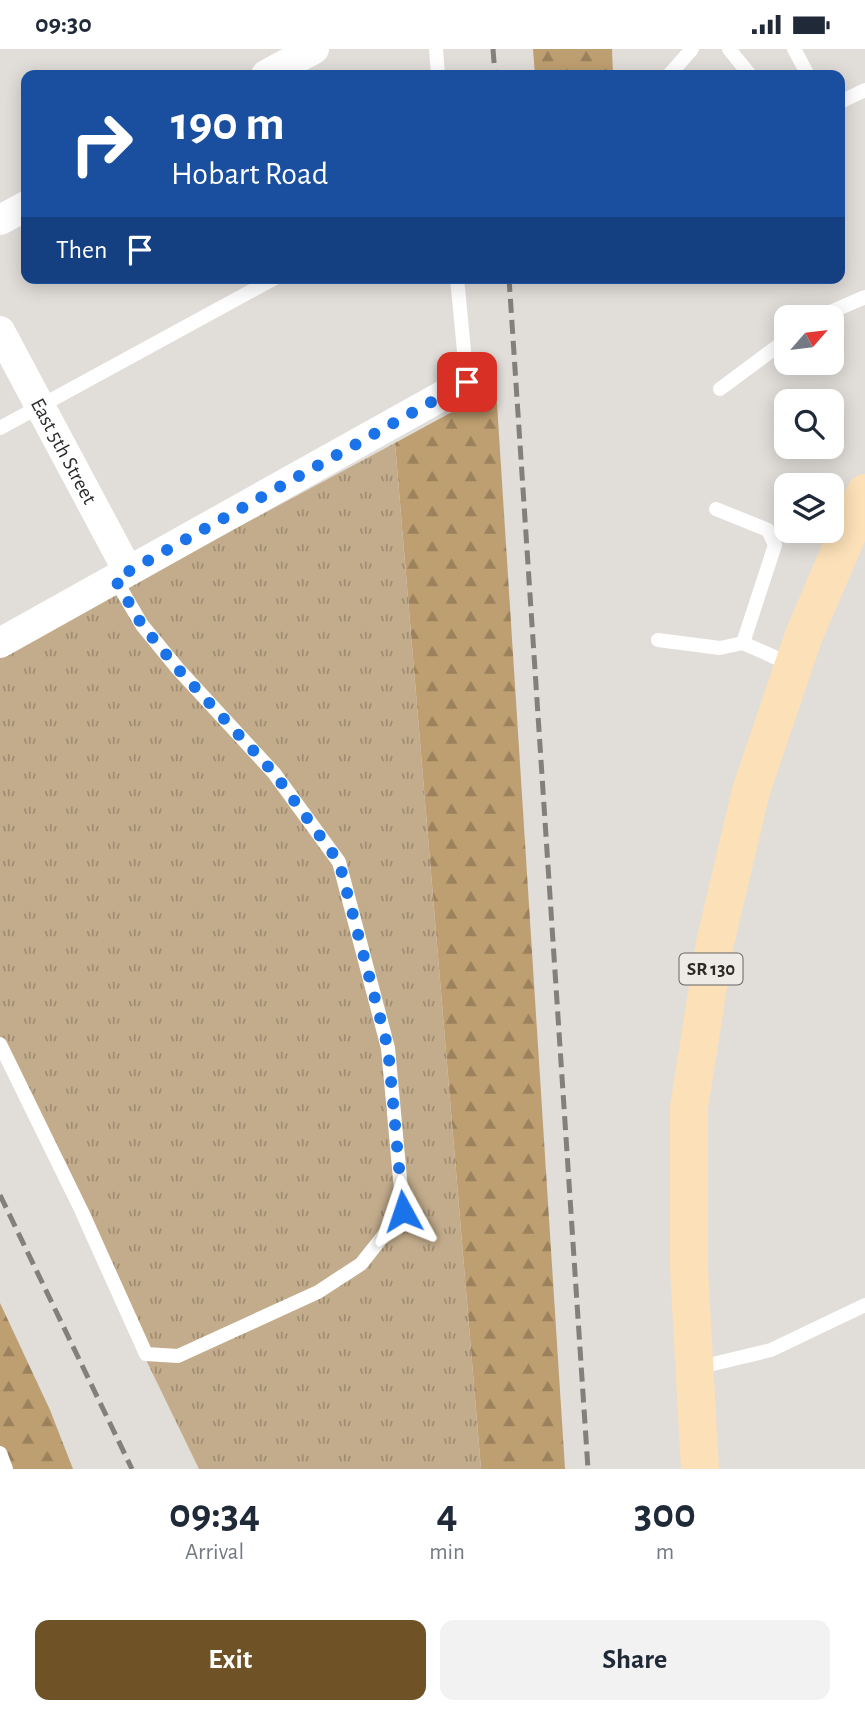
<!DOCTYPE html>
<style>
:root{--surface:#fff;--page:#f2f2f3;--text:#1f2937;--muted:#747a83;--accent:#6f5326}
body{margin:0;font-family:"Alegreya Sans",sans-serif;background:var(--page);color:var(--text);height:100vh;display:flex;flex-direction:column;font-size:26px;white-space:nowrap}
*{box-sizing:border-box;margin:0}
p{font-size:23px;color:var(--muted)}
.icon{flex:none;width:38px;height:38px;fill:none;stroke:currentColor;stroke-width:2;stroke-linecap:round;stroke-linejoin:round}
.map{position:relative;height:1420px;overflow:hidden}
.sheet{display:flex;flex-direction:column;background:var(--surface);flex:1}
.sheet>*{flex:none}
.guide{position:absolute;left:21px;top:21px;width:824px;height:214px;border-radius:14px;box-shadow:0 4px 18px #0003;background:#1a4fa0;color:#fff;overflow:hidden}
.needle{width:46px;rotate:62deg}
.fabs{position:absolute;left:774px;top:256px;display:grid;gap:14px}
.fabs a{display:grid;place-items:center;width:70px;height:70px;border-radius:14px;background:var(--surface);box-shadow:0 4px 18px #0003;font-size:35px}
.pin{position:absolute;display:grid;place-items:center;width:60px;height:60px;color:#fff;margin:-30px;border-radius:14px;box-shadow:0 4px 10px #0006}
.me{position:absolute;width:77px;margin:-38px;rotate:355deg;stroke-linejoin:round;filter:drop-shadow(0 0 5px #0008)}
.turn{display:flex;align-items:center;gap:24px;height:147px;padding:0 35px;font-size:32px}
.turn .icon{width:91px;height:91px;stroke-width:2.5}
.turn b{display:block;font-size:49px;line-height:60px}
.then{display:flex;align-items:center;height:66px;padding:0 35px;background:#0003;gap:14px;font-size:26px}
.eta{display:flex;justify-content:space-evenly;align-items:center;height:119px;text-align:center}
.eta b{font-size:42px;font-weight:700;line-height:49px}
.cta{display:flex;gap:14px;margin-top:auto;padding:14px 35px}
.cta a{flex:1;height:80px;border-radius:14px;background:var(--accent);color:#fff;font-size:28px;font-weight:700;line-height:80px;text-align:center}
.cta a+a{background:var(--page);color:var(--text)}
.status{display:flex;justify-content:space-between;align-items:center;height:49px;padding:0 35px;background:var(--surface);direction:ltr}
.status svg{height:19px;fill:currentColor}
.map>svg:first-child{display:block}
.forest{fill:url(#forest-firs)}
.park{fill:url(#park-tufts)}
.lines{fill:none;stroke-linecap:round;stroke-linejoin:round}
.service{stroke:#fff;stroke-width:14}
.minor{stroke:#fff;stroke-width:30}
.primary{stroke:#fbe0b8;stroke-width:38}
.rail{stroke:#82807d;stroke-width:5;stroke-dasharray:14 7;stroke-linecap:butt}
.route{stroke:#1a73e8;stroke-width:12;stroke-dasharray:0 21.6}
.labels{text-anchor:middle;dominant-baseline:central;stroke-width:7;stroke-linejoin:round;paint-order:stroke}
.shield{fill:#eeebe6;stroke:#666562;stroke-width:2}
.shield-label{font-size:19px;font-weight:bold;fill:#2c2b29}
.street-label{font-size:21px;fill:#2c2b29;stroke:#eeebe6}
</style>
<div class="status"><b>09:30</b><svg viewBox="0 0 49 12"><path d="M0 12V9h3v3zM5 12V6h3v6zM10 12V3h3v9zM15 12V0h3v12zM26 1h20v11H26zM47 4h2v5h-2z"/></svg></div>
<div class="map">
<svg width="865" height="1420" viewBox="0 0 865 1420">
<defs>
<pattern id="forest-firs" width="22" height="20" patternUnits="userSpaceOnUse" patternTransform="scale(1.75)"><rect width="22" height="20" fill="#be9f71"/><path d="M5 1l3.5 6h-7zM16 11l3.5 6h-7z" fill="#9b825d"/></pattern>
<pattern id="park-tufts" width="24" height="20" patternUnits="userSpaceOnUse" patternTransform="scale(1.75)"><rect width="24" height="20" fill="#c3ac8c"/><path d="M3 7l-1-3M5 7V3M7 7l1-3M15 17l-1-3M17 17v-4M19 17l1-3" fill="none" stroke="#9f8c72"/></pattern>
</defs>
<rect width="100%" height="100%" fill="#e1ddd9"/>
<g class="forest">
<path d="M533 0H612L613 26H535Z"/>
<path d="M496 339 565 1420H481L395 394Z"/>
<path d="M0 1254 50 1361 73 1420H0Z"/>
</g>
<path class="park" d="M395 394 481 1420H199L0 1010V606Z"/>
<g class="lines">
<g class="service">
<path d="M436 0 438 26"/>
<path d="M729 0 750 26"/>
<path d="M794 0 808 26"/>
<path d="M669 26 692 0"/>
<path d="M840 53 865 41"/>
<path d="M457 229 467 333"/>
<path d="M819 268 865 248"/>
<path d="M720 340 786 291"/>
<path d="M0 379 275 229"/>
<path d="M716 460 768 481 775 496 743 594 792 616"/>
<path d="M658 591 720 599 743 594"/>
<path d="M0 995 82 1163 146 1305 178 1307 318 1243 361 1215 403 1162 388 999 339 813 274 724 178 620 142 576 115 530"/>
<path d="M696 1319 771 1301 865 1256"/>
<path d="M0 1404 6 1420"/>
</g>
<g class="minor">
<path d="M266 26 314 0"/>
<path d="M0 171 26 157"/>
<path id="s1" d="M0 282 128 522"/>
<path d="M0 594 467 333"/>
</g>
<path class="primary" d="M700 1420 689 1219V1058L715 894 751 742 804 586 865 444"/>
<g class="rail">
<path d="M493 0 495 26"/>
<path d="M509 229 588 1420"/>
<path d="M0 1146 132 1420"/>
</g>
</g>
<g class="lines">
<path class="route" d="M403 1162 388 999 339 813 274 724 178 620 142 576 115 530 467 333"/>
</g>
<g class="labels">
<rect class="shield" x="679.5" y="904.5" width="63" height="31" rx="5"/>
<g class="shield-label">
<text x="711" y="920">SR 130</text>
</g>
<g class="street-label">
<text stroke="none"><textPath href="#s1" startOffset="136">East 5th Street</textPath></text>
</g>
</g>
</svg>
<div class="fabs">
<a><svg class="needle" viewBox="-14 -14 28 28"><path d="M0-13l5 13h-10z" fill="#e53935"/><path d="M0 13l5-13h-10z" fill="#747a83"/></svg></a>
<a><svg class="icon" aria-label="search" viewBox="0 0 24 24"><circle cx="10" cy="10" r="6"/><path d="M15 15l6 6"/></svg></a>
<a><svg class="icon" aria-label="layers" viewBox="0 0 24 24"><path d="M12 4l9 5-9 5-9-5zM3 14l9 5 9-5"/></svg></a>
</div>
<div class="pin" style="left:467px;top:333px;background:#d93025"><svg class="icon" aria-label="arrive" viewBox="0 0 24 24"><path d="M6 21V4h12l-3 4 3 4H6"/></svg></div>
<svg class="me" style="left:403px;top:1162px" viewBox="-20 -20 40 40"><path d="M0-17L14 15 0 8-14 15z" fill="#1a73e8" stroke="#fff" stroke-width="4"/></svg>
<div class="guide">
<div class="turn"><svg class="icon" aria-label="right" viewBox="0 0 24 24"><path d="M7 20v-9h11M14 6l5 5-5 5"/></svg><div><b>190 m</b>Hobart Road</div></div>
<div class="then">Then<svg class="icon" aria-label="arrive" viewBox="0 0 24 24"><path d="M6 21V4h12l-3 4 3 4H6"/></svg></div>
</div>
</div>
<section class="sheet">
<div class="eta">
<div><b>09:34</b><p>Arrival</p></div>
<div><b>4</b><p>min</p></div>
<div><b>300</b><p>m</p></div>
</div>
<div class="cta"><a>Exit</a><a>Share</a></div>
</section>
